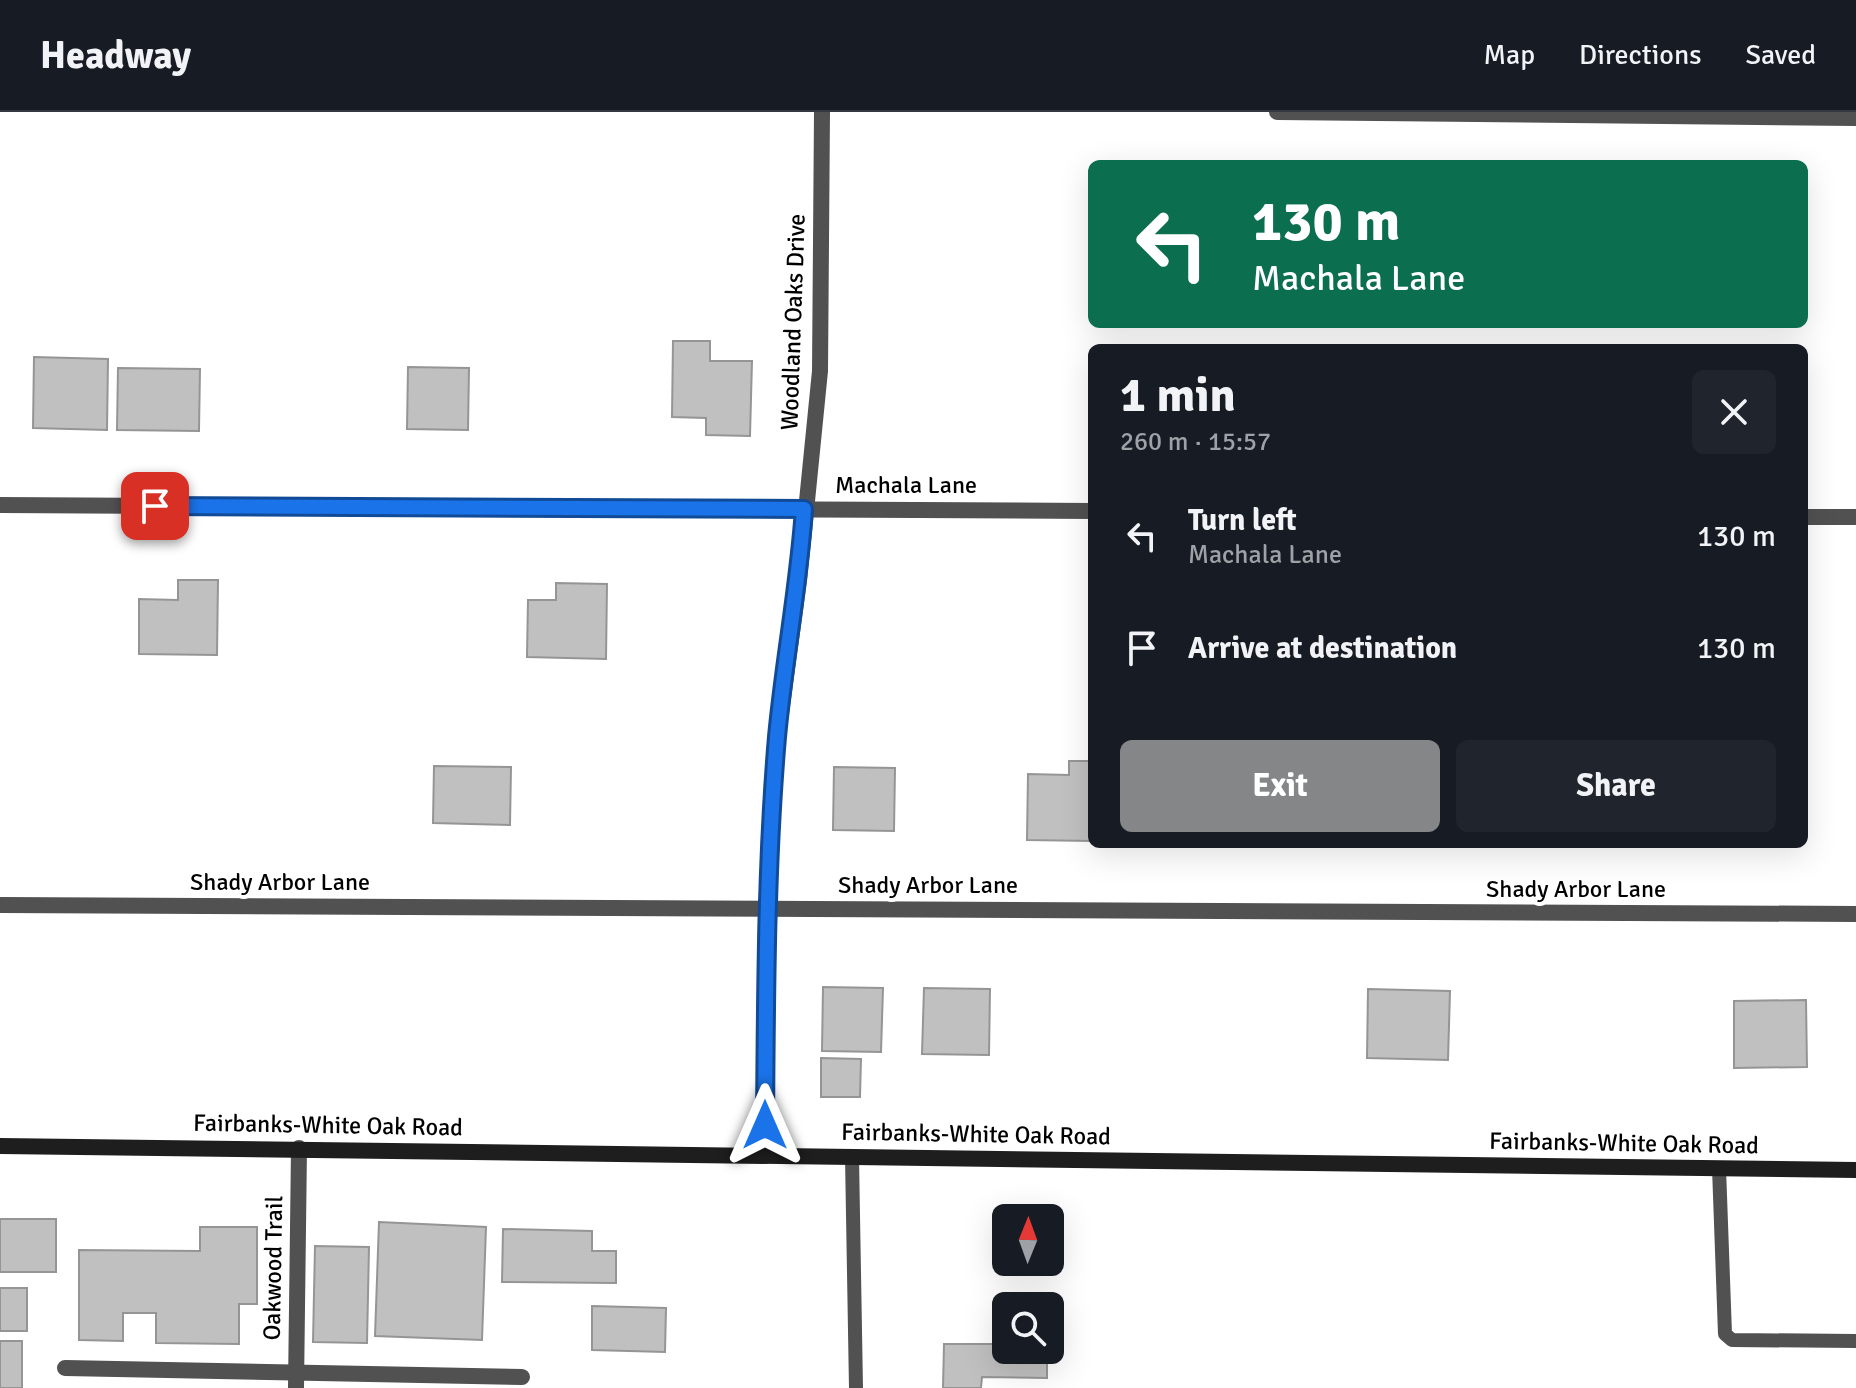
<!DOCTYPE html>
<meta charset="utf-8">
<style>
:root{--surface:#171b24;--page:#20242c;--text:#f1f3f6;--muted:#9ea1a6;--line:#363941;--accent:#858687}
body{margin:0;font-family:Signika,sans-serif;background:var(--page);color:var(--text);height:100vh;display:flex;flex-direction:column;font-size:30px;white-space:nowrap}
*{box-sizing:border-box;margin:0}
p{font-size:26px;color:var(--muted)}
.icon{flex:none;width:44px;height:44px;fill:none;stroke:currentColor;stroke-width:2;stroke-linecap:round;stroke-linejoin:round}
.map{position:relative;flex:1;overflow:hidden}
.details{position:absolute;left:1088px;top:232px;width:720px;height:504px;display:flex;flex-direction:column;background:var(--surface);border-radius:12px;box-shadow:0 8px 32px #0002}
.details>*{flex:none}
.banner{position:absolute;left:1088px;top:48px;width:720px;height:168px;border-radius:12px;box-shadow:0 8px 32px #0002;background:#0b6e4f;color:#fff;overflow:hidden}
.needle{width:52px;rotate:1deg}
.buttons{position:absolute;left:992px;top:1092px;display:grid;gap:16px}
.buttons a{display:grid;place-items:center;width:72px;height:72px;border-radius:12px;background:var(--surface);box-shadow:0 8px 32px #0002;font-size:40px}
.pin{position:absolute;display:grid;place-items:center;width:68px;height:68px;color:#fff;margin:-34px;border-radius:16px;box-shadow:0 4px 12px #0006}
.me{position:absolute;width:88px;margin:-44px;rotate:0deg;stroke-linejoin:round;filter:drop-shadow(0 0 6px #0008)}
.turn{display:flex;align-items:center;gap:28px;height:168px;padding:0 32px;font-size:36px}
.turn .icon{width:104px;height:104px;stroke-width:2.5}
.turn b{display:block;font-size:56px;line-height:68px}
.round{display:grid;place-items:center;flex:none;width:84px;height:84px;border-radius:12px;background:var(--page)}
.head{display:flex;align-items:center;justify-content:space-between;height:136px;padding:0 32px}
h1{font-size:48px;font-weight:800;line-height:60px}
.primary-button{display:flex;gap:16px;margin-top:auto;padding:16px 32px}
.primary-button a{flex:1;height:92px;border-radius:12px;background:var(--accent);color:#fff;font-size:32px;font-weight:800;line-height:92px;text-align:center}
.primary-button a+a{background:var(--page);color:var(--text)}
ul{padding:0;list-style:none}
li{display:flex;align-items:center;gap:24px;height:112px;padding:0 32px}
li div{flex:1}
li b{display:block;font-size:30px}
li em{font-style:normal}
header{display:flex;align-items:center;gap:48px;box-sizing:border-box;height:112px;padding:0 40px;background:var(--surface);border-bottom:2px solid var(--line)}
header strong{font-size:38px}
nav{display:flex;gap:44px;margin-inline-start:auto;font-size:28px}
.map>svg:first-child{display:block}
.building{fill:#c0c0c0;stroke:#959595;stroke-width:2}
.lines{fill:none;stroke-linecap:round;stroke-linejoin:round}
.lane{stroke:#515151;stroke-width:14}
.street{stroke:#515151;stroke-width:16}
.secondary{stroke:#1e1e1e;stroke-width:16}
.route-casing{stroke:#114b97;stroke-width:20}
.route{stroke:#1a73e8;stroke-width:14}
.labels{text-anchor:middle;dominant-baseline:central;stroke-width:8;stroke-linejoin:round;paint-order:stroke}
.street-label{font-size:24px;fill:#000;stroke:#fff}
</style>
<header>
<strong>Headway</strong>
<nav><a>Map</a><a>Directions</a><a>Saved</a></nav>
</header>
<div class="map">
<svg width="1856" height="1276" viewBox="0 0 1856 1276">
<rect width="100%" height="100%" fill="#fff"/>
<g class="building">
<path d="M673 229H710V249H752L750 324 706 323V306L672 305Z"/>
<path d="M34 245 108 247 107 318 33 316Z"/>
<path d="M408 255 469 256 468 318 407 317Z"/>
<path d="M118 256 200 257 199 319 117 318Z"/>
<path d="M178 468H218L217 543 139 542V487L178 488Z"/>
<path d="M556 471 607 472 606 547 527 545 528 488H556Z"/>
<path d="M1069 649H1092V729L1027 728 1028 662 1069 663Z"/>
<path d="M434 654 511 655 510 713 433 711Z"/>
<path d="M834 655 895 656 894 719 833 718Z"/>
<path d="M823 875 883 876 881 940 822 939Z"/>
<path d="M924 876 990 877 989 943 922 942Z"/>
<path d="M1368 877 1450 879 1448 948 1367 946Z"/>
<path d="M1806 888 1807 955 1734 956V889Z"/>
<path d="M821 946 861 947 860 985H821Z"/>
<rect x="0" y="1107" width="56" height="53"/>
<path d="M379 1110 486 1115 482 1228 375 1224Z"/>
<path d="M200 1115H257V1192H239V1232L156 1231V1201H123V1229L79 1228V1138L200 1139Z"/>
<path d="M503 1117 592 1119V1139H616V1171L502 1170Z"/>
<path d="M315 1134 369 1135 367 1231 313 1230Z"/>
<rect x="0" y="1176" width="27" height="43"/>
<path d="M592 1194 666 1196 665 1240 592 1238Z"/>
<path d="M994 1203H1006V1238H1047V1266L982 1265 981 1276H943L944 1232H994Z"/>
<rect x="0" y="1229" width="22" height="47"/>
</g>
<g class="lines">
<g class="lane">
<path d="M852 1045 856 1276"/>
<path d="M1719 1056 1725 1222 1732 1228 1856 1229"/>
</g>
<g class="street">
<path d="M1277 0 1856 6"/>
<path d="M0 393 1092 399"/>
<path d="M1804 405H1856"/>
<path d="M0 793 1856 802"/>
<path d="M765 1044 766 796 778 623 799 469 820 259 822 0"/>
<path d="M65 1256 522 1265"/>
<path d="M296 1276 299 1036"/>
</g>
<path class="secondary" d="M0 1034 1856 1058"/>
</g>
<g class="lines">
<defs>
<path id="route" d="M155 394 804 397C799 473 784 549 777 625 766 754 766 883 765 1013"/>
</defs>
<use href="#route" class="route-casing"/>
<use href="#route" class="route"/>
</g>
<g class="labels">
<g class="street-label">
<text transform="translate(793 210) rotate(-88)">Woodland Oaks Drive</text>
<text x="906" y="373">Machala Lane</text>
<text x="280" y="770">Shady Arbor Lane</text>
<text x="928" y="773">Shady Arbor Lane</text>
<text x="1576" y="777">Shady Arbor Lane</text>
<text transform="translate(328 1013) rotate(1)">Fairbanks-White Oak Road</text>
<text transform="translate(976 1022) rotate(1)">Fairbanks-White Oak Road</text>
<text transform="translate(1624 1031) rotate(1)">Fairbanks-White Oak Road</text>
<text transform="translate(273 1156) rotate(-89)">Oakwood Trail</text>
</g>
</g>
</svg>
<div class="buttons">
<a><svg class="needle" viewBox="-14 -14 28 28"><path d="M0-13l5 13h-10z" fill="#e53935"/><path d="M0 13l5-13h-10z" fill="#9ea1a6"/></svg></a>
<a><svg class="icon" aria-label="search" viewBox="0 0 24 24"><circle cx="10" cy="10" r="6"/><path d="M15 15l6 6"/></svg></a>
</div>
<div class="pin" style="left:155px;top:394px;background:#d93025"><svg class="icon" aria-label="arrive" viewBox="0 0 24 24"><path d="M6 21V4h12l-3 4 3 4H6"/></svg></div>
<svg class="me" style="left:765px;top:1013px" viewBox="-20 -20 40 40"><path d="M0-17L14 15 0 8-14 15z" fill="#1a73e8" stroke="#fff" stroke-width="4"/></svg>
<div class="banner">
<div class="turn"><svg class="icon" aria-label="left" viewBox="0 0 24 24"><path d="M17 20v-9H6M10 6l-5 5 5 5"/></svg><div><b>130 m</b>Machala Lane</div></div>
</div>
<section class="details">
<div class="head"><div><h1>1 min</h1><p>260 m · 15:57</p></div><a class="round"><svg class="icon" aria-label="close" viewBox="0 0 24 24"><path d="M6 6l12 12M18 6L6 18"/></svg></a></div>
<ul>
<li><svg class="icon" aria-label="left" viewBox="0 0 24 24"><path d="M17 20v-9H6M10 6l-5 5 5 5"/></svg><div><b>Turn left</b><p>Machala Lane</p></div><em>130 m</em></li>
<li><svg class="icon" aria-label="arrive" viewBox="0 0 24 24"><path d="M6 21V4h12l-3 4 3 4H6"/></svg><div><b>Arrive at destination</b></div><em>130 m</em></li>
</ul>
<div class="primary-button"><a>Exit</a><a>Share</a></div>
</section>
</div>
